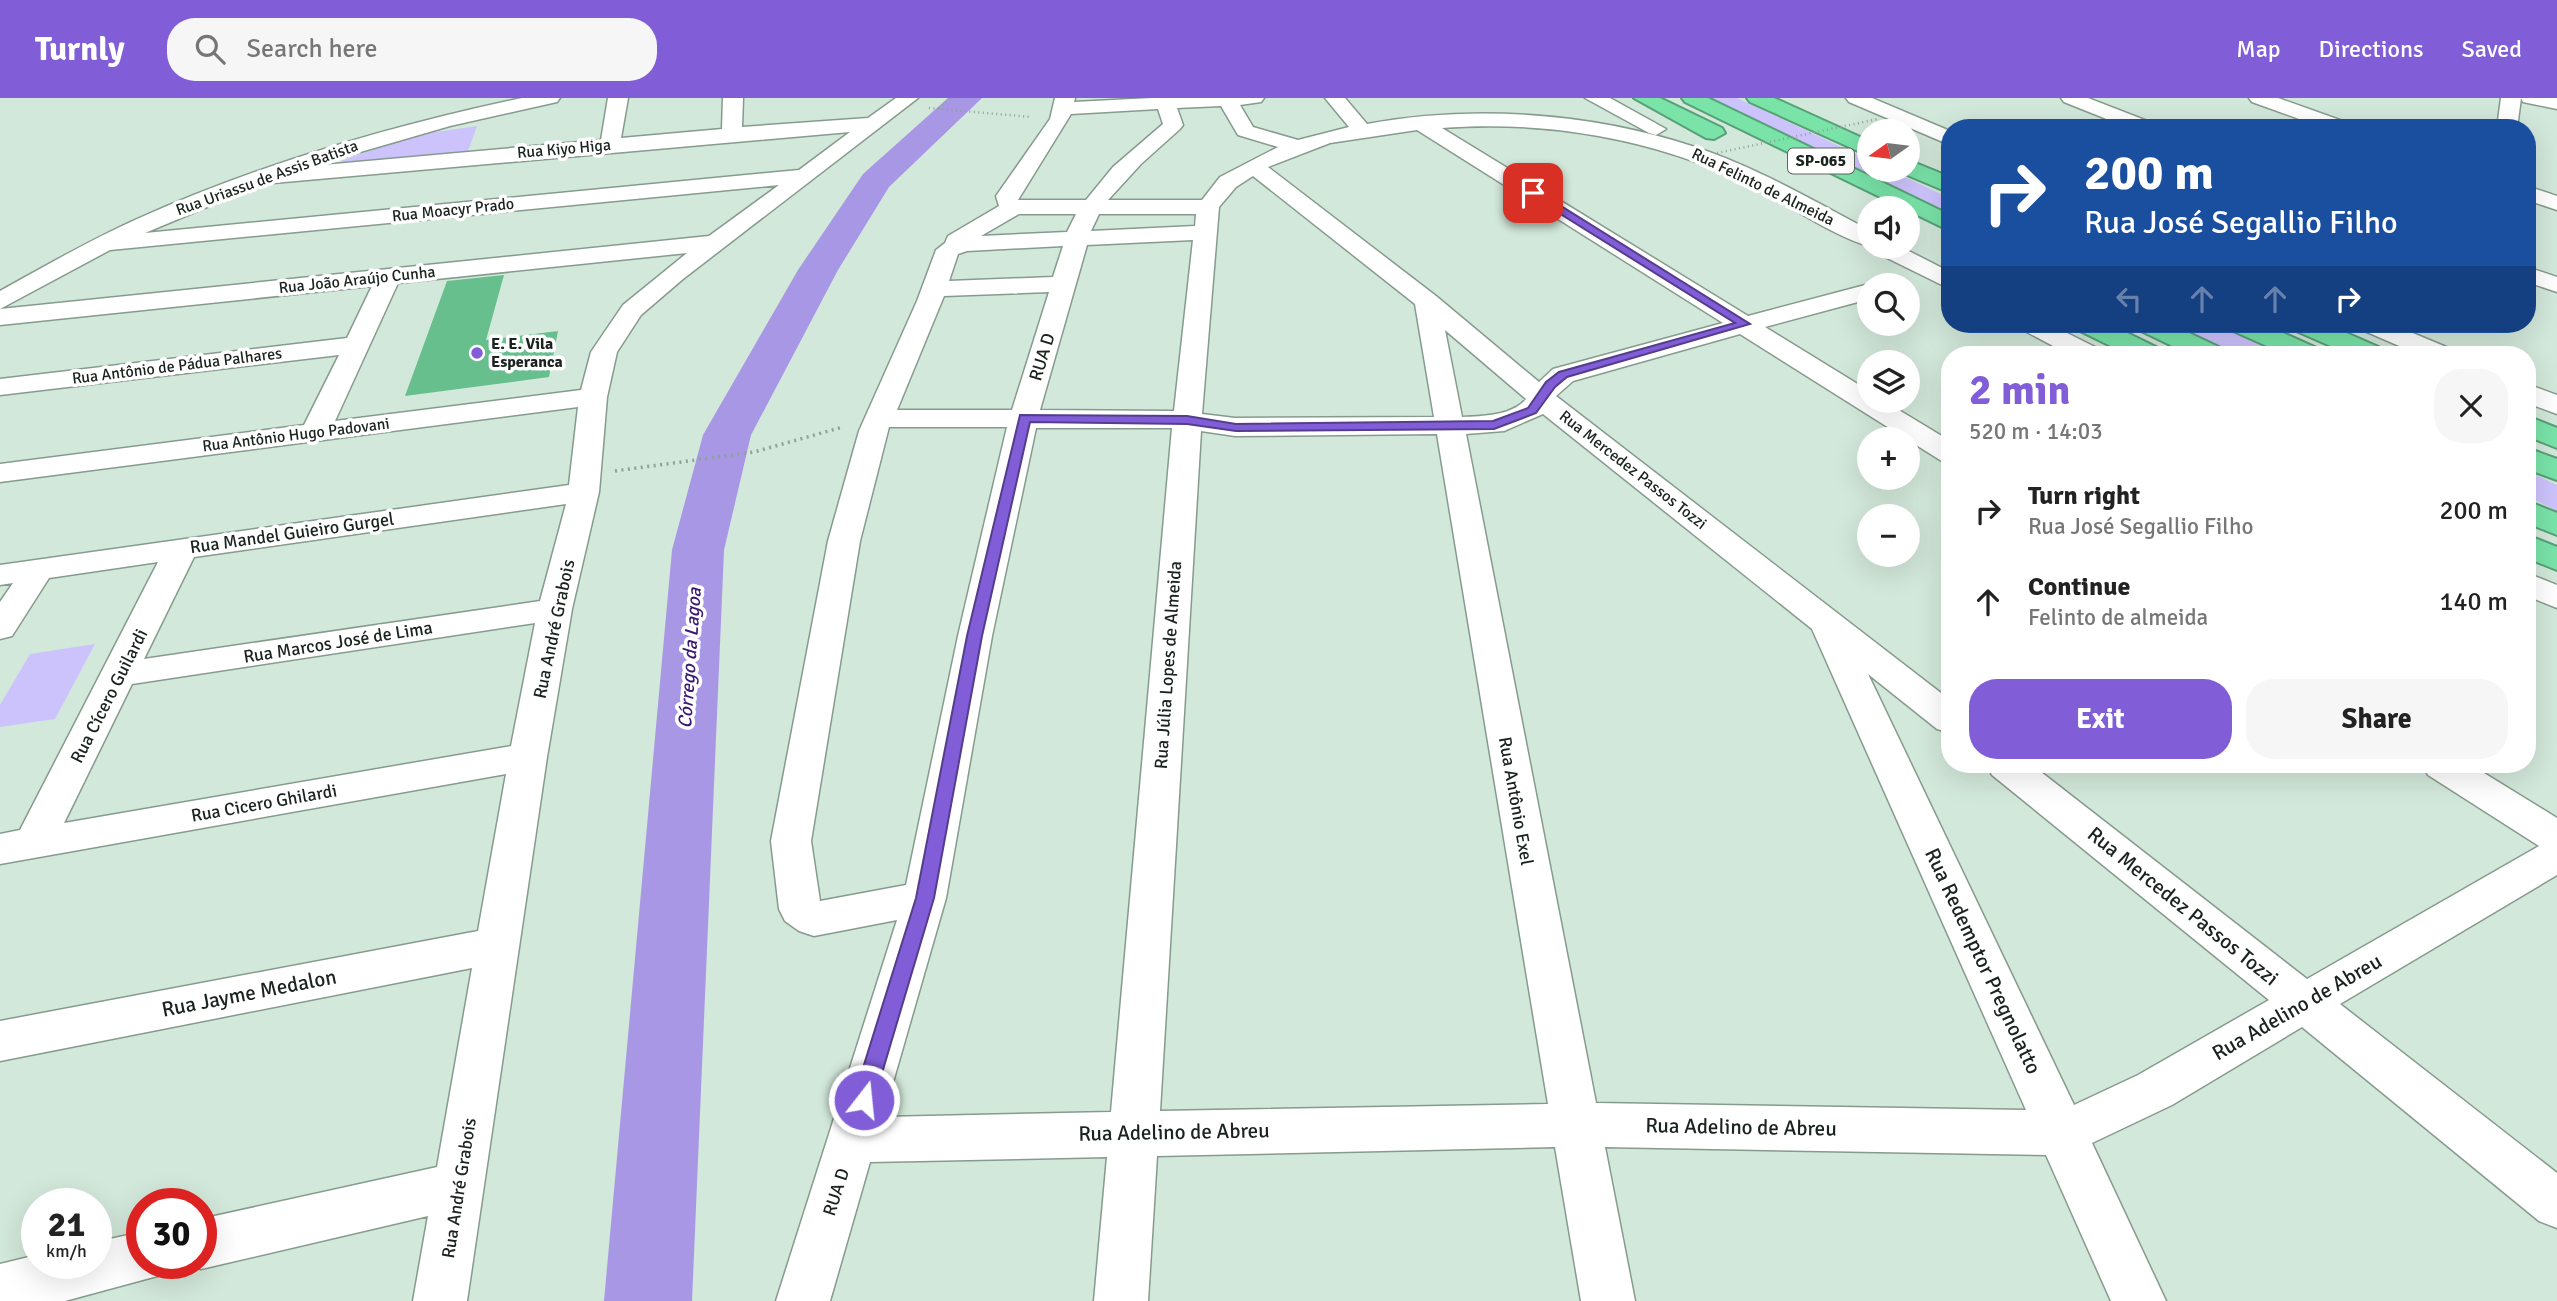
<!DOCTYPE html>
<meta charset="utf-8">
<style>
:root{--surface:#fff;--page:#f6f6f6;--text:#222;--muted:#767676;--accent:#815ed8}
body{margin:0;font-family:Signika,sans-serif;background:var(--page);color:var(--text);height:100vh;display:flex;flex-direction:column;font-size:26px;white-space:nowrap}
*{box-sizing:border-box;margin:0}
p{font-size:23px;color:var(--muted)}
.icon{flex:none;width:38px;height:38px;fill:none;stroke:currentColor;stroke-width:2;stroke-linecap:round;stroke-linejoin:round}
.map{position:relative;flex:1;overflow:hidden}
.drawer{position:absolute;left:1941px;top:248px;width:595px;height:427px;display:flex;flex-direction:column;background:var(--surface);border-radius:28px;box-shadow:0 7px 28px #0002}
.drawer>*{flex:none}
.hud{position:absolute;left:1941px;top:21px;width:595px;height:214px;border-radius:28px;box-shadow:0 7px 28px #0002;background:#1a4fa0;color:#fff;overflow:hidden}
.needle{width:46px;rotate:256deg}
.buttons{position:absolute;left:1857px;top:21px;display:grid;gap:14px}
.buttons a{display:grid;place-items:center;width:63px;height:63px;border-radius:50%;background:var(--surface);box-shadow:0 7px 28px #0002;font-size:35px}
.speed{position:absolute;left:21px;top:1090px;display:flex;gap:14px;font-size:35px;font-weight:700;text-align:center}
.speed>*{display:grid;place-content:center;width:91px;height:91px;border-radius:50%;background:var(--surface);box-shadow:0 7px 28px #0002;line-height:1}
.speed small{font-size:18px;font-weight:400}
.speed .limit{border:10px solid #d22;background:#fff;color:#111}
.pin{position:absolute;display:grid;place-items:center;width:60px;height:60px;color:#fff;margin:-30px;border-radius:14px;box-shadow:0 4px 10px #0006}
.me{position:absolute;width:77px;margin:-38px;rotate:16deg;stroke-linejoin:round;filter:drop-shadow(0 0 5px #0008)}
.turn{display:flex;align-items:center;gap:24px;height:147px;padding:0 28px;font-size:32px}
.turn .icon{width:91px;height:91px;stroke-width:2.5}
.turn b{display:block;font-size:49px;line-height:60px}
.lanes{display:flex;align-items:center;height:66px;padding:0 28px;background:#0003;justify-content:center;gap:35px;direction:ltr}
.lanes .off{opacity:.35}
.round{display:grid;place-items:center;flex:none;width:74px;height:74px;border-radius:28px;background:var(--page)}
.summary{display:flex;align-items:center;justify-content:space-between;height:119px;padding:0 28px}
h1{font-size:42px;font-weight:700;line-height:52px;color:var(--accent)}
.action{display:flex;gap:14px;margin-top:auto;padding:14px 28px}
.action a{flex:1;height:80px;border-radius:28px;background:var(--accent);color:#fff;font-size:28px;font-weight:700;line-height:80px;text-align:center}
.action a+a{background:var(--page);color:var(--text)}
ul{padding:0;list-style:none}
li{display:flex;align-items:center;gap:21px;height:91px;padding:0 28px}
li div{flex:1}
li b{display:block;font-size:26px}
li em{font-style:normal}
header{display:flex;align-items:center;gap:42px;box-sizing:border-box;height:98px;padding:0 35px;background:var(--accent);color:#fff}
header strong{font-size:33px}
nav{display:flex;gap:38px;margin-inline-start:auto;font-size:24px}
.search{width:490px;height:63px;background:var(--page);display:flex;align-items:center;gap:18px;box-sizing:border-box;padding:0 24px;border-radius:28px;color:var(--muted);font-size:26px}
.map>svg:first-child{display:block}
.green{fill:#cdc3fc}
.lines{fill:none;stroke-linecap:round;stroke-linejoin:round}
.river{fill:#a897e5;fill-rule:evenodd}
.building{fill:#67bf8d}
.street-casing{stroke:#869b8d;stroke-width:3}
.highway-casing{stroke:#58a078;stroke-width:4}
.path-far1{stroke:#90a197;stroke-width:2.5;stroke-dasharray:1 3.5;stroke-linecap:butt}
.path{stroke:#90a197;stroke-width:3.5;stroke-dasharray:2 4.5;stroke-linecap:butt}
.street{fill:#fff;fill-rule:evenodd}
.highway{fill:#79e3a8;fill-rule:evenodd}
.path-bridge{stroke:#90a197;stroke-width:2.5;stroke-dasharray:1 3.5;stroke-linecap:butt}
.route{fill:#815ed8;stroke:#543d8c;stroke-width:2}
.poi-dot{fill:#815ed8;stroke:#fff;stroke-width:2.5}
.labels{text-anchor:middle;dominant-baseline:central;stroke-width:7;stroke-linejoin:round;paint-order:stroke}
.far-street-label{font-size:16px;fill:#1a231e;stroke:#fff}
.shield{fill:#fff;stroke:#5f6562;stroke-width:2}
.shield-label{font-size:16px;font-weight:bold;fill:#1a231e}
.far-poi-label{font-size:16px;font-weight:bold;fill:#1a231e;stroke:#fff;text-anchor:start}
.street-label{font-size:18px;fill:#1a231e;stroke:#fff}
.water-label{font-size:19px;font-style:italic;fill:#391973;stroke:#fff}
.near-street-label{font-size:21px;fill:#1a231e;stroke:#fff}
</style>
<header>
<strong>Turnly</strong>
<div class="search"><svg class="icon" aria-label="search" viewBox="0 0 24 24"><circle cx="10" cy="10" r="6"/><path d="M15 15l6 6"/></svg>Search here</div>
<nav><a>Map</a><a>Directions</a><a>Saved</a></nav>
</header>
<div class="map">
<svg width="2557" height="1203" viewBox="0 0 2557 1203">
<rect width="100%" height="100%" fill="#d2e8da"/>
<g class="green">
<path d="M1705 0H1737L1869 62V72H1890L1949 100V119Z"/>
<path d="M477 28 467 56 348 67 341 63 415 37Z"/>
<path d="M2169 226H2215L2281 257H2234Z"/>
<path d="M2527 373 2557 387V413L2527 398Z"/>
<path d="M95 546 55 621 0 629V607L30 556Z"/>
</g>
<g class="lines">
<path class="river" d="M948 0H982L889 89 838 172 751 337 724 452 692 1203H604L672 452 703 337 798 172 863 76Z"/>
</g>
<path class="building" d="M504 177 486 242 558 233 549 279 405 298 447 183Z"/>
<g class="lines">
<defs>
<g id="street">
<path d="M522 0H560L557 4 450 28 312 68 601 42 608 0H628L621 40 722 31 723 0H743L742 29 868 20 896 0H918L683 181 641 217 617 254 607 299 599 394 572 511 547 659 467 1203H413L428 1118 201 1171 187 1166H201V1121L437 1069 472 870 0 963V923L478 833 506 676 0 766V736L20 732 158 464 49 480 12 538 0 541V504L13 485 0 487V467L569 387 578 309 0 384V366L304 327 339 257 0 297V281L347 240 372 188 0 227V211L709 138 779 87 110 152 0 211V193C45 168 90 142 137 121 260 66 390 28 522 0ZM850 34 799 72 145 135 262 86ZM687 155 623 207 591 254 581 292 335 323 398 185ZM566 406 540 503 144 561 194 459ZM535 525 511 648 64 725 132 586Z"/>
<path d="M1055 0H1075L1074 4 1152 0H1264L1261 4 1240 7 1253 29 1298 42 1349 29 1325 0H1345L1367 26C1473 6 1594 15 1695 49 1756 69 1812 102 1869 132V148C1836 140 1783 103 1750 87 1656 41 1546 22 1442 30L1748 218 1869 186 1876 187H1869V201L1765 229 1869 293V303H1884L1950 343V365L1940 362 1740 236 1573 283 1556 298 1950 602V635L1937 631 1868 576 2074 1007 2138 977 2269 902 1992 677 1987 667H2032L2307 881 2539 748 2428 677 2423 667H2471L2557 720V777L2340 906 2557 1075V1130L2539 1123 2302 929 2172 1007 2092 1045 2166 1203H2111L2046 1057 1605 1049 1635 1203H1581L1555 1049 1157 1058 1148 1203H1094L1107 1059 870 1064 830 1203H776L897 822 814 838 799 833 785 823 779 811 771 743 828 443 859 333 917 203 936 152 945 145 948 138 999 108 996 98 1050 21ZM1221 8 1238 37 1278 49 1220 79 1202 102H1108L1141 66 1180 31 1183 27 1177 10ZM1158 11 1163 26 1113 69 1086 102H1018L1071 16ZM1417 32 1723 225 1553 271 1539 284 1436 198 1268 69 1330 45ZM1253 78 1415 206 1434 319 1235 320 1202 316 1219 109 1236 89ZM1019 116H1076L1067 134 981 138ZM1099 116H1196L1195 128 1091 133ZM1193 142 1174 313 1040 312 1087 147ZM1063 148 1053 179 949 183 958 156 967 153ZM1049 194 1012 312H897L944 198ZM1445 232 1526 301C1512 318 1482 318 1462 319ZM1543 316 1812 531 2026 1012 1596 1005 1466 336 1504 333ZM889 329H1007L958 538 906 787 820 803 811 743 860 443ZM1036 330H1172L1111 1014 883 1019 946 800 992 538ZM1201 333 1235 338 1437 336 1548 1006 1160 1013Z"/>
<path d="M1585 0H1610L1666 31 1656 37 1649 35Z"/>
<path d="M1846 0H1872L1950 33V47L1849 4Z"/>
<path d="M2061 0H2088L2155 26 2158 30H2129L2064 4Z"/>
<path d="M2249 0H2278L2351 26 2354 30H2324L2252 4Z"/>
<path d="M2501 0H2557V11L2523 4 2521 0 2517 30H2497Z"/>
<path d="M2527 88 2557 98V112L2527 102Z"/>
<path d="M1871 149H1901L1950 174V191L1875 154Z"/>
<path d="M2527 169 2557 179V194L2527 184Z"/>
<path d="M2017 226H2049L2099 251 2103 257H2070L2021 231Z"/>
<path d="M2356 226H2391L2451 251 2455 257H2420L2360 231Z"/>
<path d="M2527 286 2557 297V316L2527 305Z"/>
<path d="M2527 475 2557 487V510L2527 498Z"/>
<path d="M142 1134V1166H166L161 1177 65 1203H0V1166L37 1157V1166H96V1144Z"/>
</g>
<g id="highway">
<path d="M1634 0H1660L1722 30 1725 35 1714 41 1706 40Z"/>
<path d="M1682 0H1708L1950 117V133L1685 4Z"/>
<path d="M1747 0H1774L1869 43V58L1750 4Z"/>
<path d="M1908 62 1950 79V95L1900 74 1908 72Z"/>
<path d="M2074 226H2109L2160 251 2164 257H2129L2078 232Z"/>
<path d="M2135 226H2170L2223 251 2227 257H2191L2139 232Z"/>
<path d="M2227 226H2263L2319 251 2323 257H2287L2231 232Z"/>
<path d="M2290 226H2326L2383 251 2387 257H2351L2294 232Z"/>
<path d="M2527 318 2557 330V350L2527 338Z"/>
<path d="M2527 350 2557 361V382L2527 371Z"/>
<path d="M2527 403 2557 415V437L2527 425Z"/>
<path d="M2527 437 2557 449V472L2527 460Z"/>
</g>
</defs>
<use href="#street" class="street-casing"/>
<use href="#highway" class="highway-casing"/>
<g class="path-far1">
<path d="M929 10 1031 19"/>
<path d="M939 10 951 0"/>
</g>
<path class="path" d="M615 373 754 354 843 329"/>
<use href="#street" class="street"/>
<use href="#highway" class="highway"/>
<path class="path-bridge" d="M1717 55 1878 21"/>
</g>
<path class="route" d="M1530 93H1537L1750 226 1567 279 1555 289 1536 315 1494 331 1236 333 1187 326 1030 324 982 538 934 800 874 1002 871 1009 864 1011 856 1009 853 1002 916 800 967 538 1020 317 1187 318 1236 326 1493 323 1528 310 1546 284 1559 274 1735 225 1530 97Z"/>
<circle class="poi-dot" cx="477" cy="255" r="7"/>
<g class="labels">
<g class="far-street-label">
<text transform="translate(564 51) rotate(-5)">Rua Kiyo Higa</text>
<text transform="translate(267 80) rotate(-20)">Rua Uriassu de Assis Batista</text>
<text transform="translate(1763 89) rotate(26)">Rua Felinto de Almeida</text>
<text transform="translate(453 112) rotate(-6)">Rua Moacyr Prado</text>
<text transform="translate(357 182) rotate(-6)">Rua João Araújo Cunha</text>
<text transform="translate(177 268) rotate(-7)">Rua Antônio de Pádua Palhares</text>
<text transform="translate(296 337) rotate(-7)">Rua Antônio Hugo Padovani</text>
<text transform="translate(1633 372) rotate(38)">Rua Mercedez Passos Tozzi</text>
</g>
<rect class="shield" x="1788" y="50.5" width="66" height="25" rx="5"/>
<g class="shield-label">
<text x="1821" y="63">SP-065</text>
</g>
<g class="far-poi-label">
<text x="491" y="246">E. E. Vila<tspan x="491" dy="18">Esperanca</tspan></text>
</g>
<g class="street-label">
<text transform="translate(1042 259) rotate(-73)">RUA D</text>
<text transform="translate(292 435) rotate(-8)">Rua Mandel Guieiro Gurgel</text>
<text transform="translate(554 531) rotate(-78)">Rua André Grabois</text>
<text transform="translate(338 544) rotate(-9)">Rua Marcos José de Lima</text>
<text transform="translate(1168 567) rotate(-86)">Rua Júlia Lopes de Almeida</text>
<text transform="translate(109 598) rotate(-63)">Rua Cícero Guilardi</text>
<text transform="translate(1516 703) rotate(80)">Rua Antônio Exel</text>
<text transform="translate(264 705) rotate(-10)">Rua Cicero Ghilardi</text>
<text transform="translate(459 1090) rotate(-81)">Rua André Grabois</text>
<text transform="translate(836 1094) rotate(-72)">RUA D</text>
</g>
<g class="water-label">
<text transform="translate(690 560) rotate(-86)">Córrego da Lagoa</text>
</g>
<g class="near-street-label">
<text transform="translate(2183 808) rotate(39)">Rua Mercedez Passos Tozzi</text>
<text transform="translate(1983 863) rotate(65)">Rua Redemptor Pregnolatto</text>
<text transform="translate(249 895) rotate(-11)">Rua Jayme Medalon</text>
<text transform="translate(2297 909) rotate(-30)">Rua Adelino de Abreu</text>
<text transform="translate(1741 1029) rotate(1)">Rua Adelino de Abreu</text>
<text transform="translate(1174 1034) rotate(-1)">Rua Adelino de Abreu</text>
</g>
</g>
</svg>
<div class="buttons">
<a><svg class="needle" viewBox="-14 -14 28 28"><path d="M0-13l5 13h-10z" fill="#e53935"/><path d="M0 13l5-13h-10z" fill="#767676"/></svg></a>
<a><svg class="icon" aria-label="sound" viewBox="0 0 24 24"><path d="M4 9h4l5-4v14l-5-4H4zM17 9q2 3 0 6"/></svg></a>
<a><svg class="icon" aria-label="search" viewBox="0 0 24 24"><circle cx="10" cy="10" r="6"/><path d="M15 15l6 6"/></svg></a>
<a><svg class="icon" aria-label="layers" viewBox="0 0 24 24"><path d="M12 4l9 5-9 5-9-5zM3 14l9 5 9-5"/></svg></a>
<a>+</a>
<a>−</a>
</div>
<div class="speed"><div>21<small>km/h</small></div><div class="limit">30</div></div>
<div class="pin" style="left:1533px;top:95px;background:#d93025"><svg class="icon" aria-label="arrive" viewBox="0 0 24 24"><path d="M6 21V4h12l-3 4 3 4H6"/></svg></div>
<svg class="me" style="left:864px;top:1002px" viewBox="-20 -20 40 40"><circle r="17" fill="#815ed8" stroke="#fff" stroke-width="3"/><path d="M0-11L8 9 0 5-8 9z" fill="#fff"/></svg>
<div class="hud">
<div class="turn"><svg class="icon" aria-label="right" viewBox="0 0 24 24"><path d="M7 20v-9h11M14 6l5 5-5 5"/></svg><div><b>200 m</b>Rua José Segallio Filho</div></div>
<div class="lanes"><svg class="icon off" aria-label="left" viewBox="0 0 24 24"><path d="M17 20v-9H6M10 6l-5 5 5 5"/></svg><svg class="icon off" aria-label="ahead" viewBox="0 0 24 24"><path d="M12 20V5M6 11l6-6 6 6"/></svg><svg class="icon off" aria-label="ahead" viewBox="0 0 24 24"><path d="M12 20V5M6 11l6-6 6 6"/></svg><svg class="icon" aria-label="right" viewBox="0 0 24 24"><path d="M7 20v-9h11M14 6l5 5-5 5"/></svg></div>
</div>
<section class="drawer">
<div class="summary"><div><h1>2 min</h1><p>520 m · 14:03</p></div><a class="round"><svg class="icon" aria-label="close" viewBox="0 0 24 24"><path d="M6 6l12 12M18 6L6 18"/></svg></a></div>
<ul>
<li><svg class="icon" aria-label="right" viewBox="0 0 24 24"><path d="M7 20v-9h11M14 6l5 5-5 5"/></svg><div><b>Turn right</b><p>Rua José Segallio Filho</p></div><em>200 m</em></li>
<li><svg class="icon" aria-label="ahead" viewBox="0 0 24 24"><path d="M12 20V5M6 11l6-6 6 6"/></svg><div><b>Continue</b><p>Felinto de almeida</p></div><em>140 m</em></li>
</ul>
<div class="action"><a>Exit</a><a>Share</a></div>
</section>
</div>
